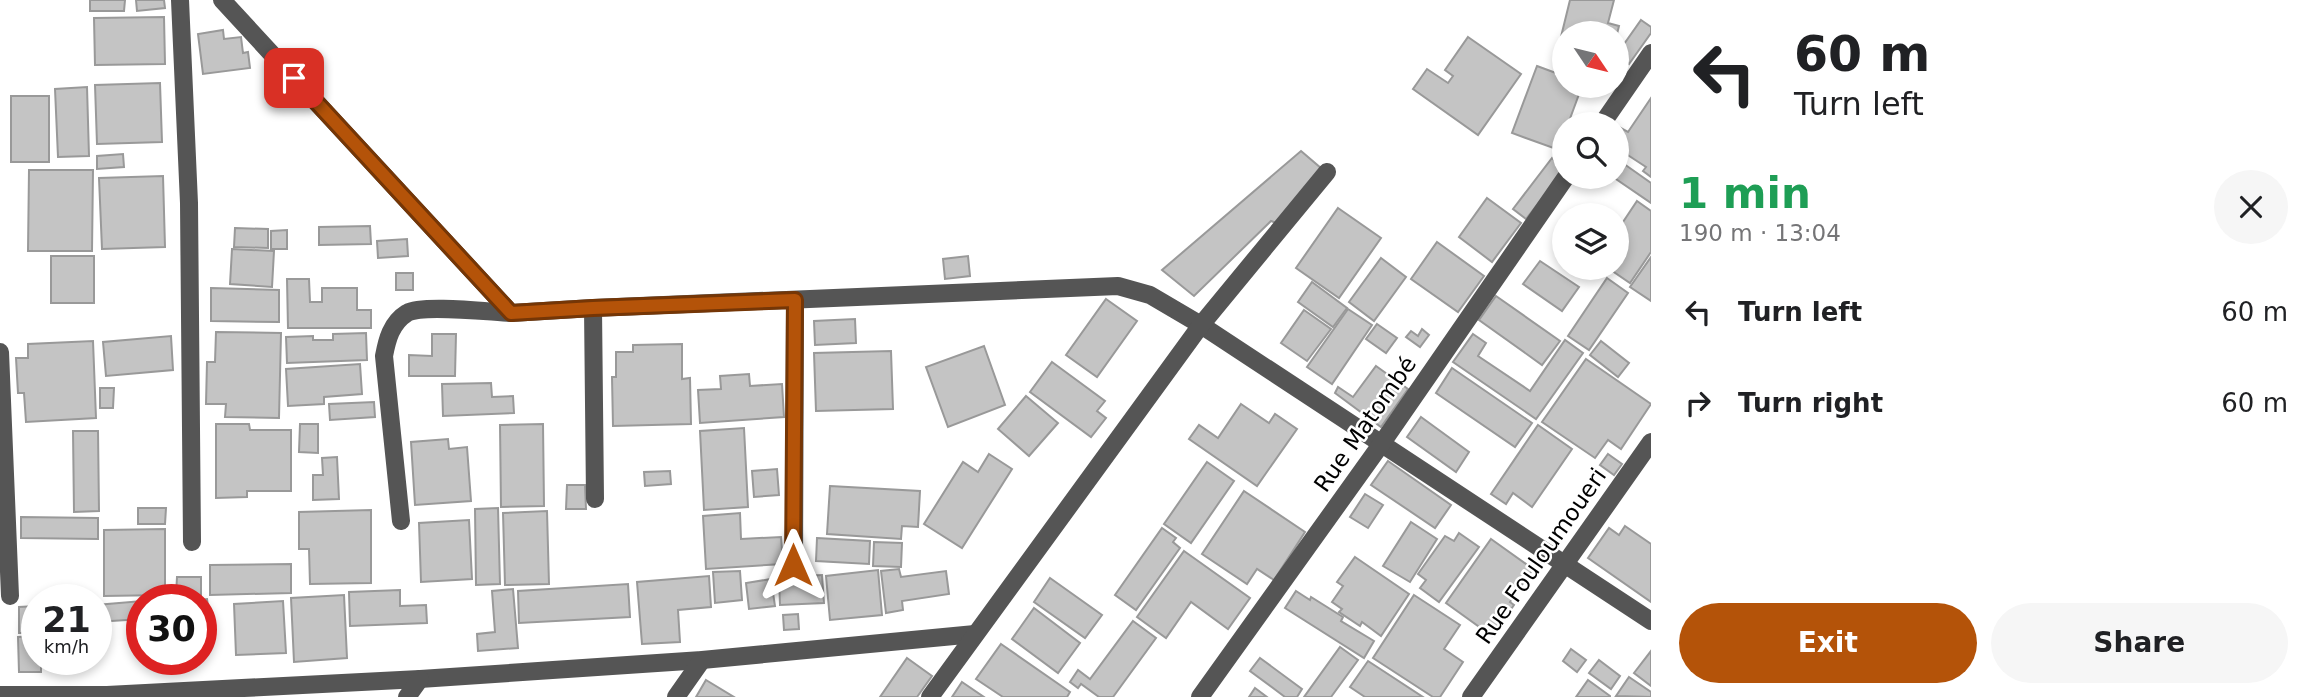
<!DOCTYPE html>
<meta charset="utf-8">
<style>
:root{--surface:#fff;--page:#f6f6f6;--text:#202124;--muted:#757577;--accent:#b45309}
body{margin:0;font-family:"DejaVu Sans",sans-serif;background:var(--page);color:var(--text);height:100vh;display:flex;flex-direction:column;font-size:26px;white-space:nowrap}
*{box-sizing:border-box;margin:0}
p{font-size:23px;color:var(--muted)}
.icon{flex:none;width:38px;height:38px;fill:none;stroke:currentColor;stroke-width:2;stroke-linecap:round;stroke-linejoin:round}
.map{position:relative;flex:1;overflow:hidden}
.panel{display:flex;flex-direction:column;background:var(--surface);width:665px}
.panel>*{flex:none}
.hud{background:#fff;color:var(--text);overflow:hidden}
.needle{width:46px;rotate:125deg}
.buttons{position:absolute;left:1552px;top:21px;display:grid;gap:14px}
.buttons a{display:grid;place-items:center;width:77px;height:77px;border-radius:50%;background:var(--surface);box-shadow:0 4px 10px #0003;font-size:35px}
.speed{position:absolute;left:21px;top:584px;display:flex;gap:14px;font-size:35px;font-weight:700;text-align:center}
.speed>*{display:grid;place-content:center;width:91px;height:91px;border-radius:50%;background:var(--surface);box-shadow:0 4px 10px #0003;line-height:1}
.speed small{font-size:18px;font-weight:400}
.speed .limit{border:10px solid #d22;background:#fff;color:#111}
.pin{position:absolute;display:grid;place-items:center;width:60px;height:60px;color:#fff;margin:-30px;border-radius:14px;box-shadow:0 4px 10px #0006}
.me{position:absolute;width:77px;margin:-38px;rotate:0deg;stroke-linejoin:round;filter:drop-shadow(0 0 5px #0008)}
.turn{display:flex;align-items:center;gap:24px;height:147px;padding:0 28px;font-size:32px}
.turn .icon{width:91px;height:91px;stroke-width:2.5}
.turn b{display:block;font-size:49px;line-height:60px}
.round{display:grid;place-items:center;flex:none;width:74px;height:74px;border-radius:37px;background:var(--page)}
.summary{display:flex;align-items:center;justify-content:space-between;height:119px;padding:0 28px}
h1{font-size:42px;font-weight:800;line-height:52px;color:#1e9e55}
.action{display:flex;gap:14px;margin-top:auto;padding:14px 28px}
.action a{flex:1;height:80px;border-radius:42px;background:var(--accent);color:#fff;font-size:28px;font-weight:800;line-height:80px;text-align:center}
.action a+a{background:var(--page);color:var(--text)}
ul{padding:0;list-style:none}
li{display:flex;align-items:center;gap:21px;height:91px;padding:0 28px}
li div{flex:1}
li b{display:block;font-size:26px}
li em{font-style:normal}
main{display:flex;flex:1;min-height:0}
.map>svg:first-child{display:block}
.building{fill:#c4c4c4;stroke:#999;stroke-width:2}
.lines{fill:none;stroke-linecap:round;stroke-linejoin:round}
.minor{stroke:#555;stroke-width:18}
.route-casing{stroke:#753606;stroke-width:18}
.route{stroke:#b45309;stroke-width:12}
.labels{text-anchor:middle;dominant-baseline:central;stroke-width:5;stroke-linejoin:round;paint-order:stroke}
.street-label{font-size:23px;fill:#000;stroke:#fff}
</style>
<main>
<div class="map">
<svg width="1651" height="697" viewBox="0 0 1651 697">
<rect width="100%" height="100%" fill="#fff"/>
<g class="building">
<path d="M90 0H125L124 11H90Z"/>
<path d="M136 0H164L165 8 137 11Z"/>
<path d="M1570 0H1614L1608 23 1619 26 1617 34 1564 33V50L1558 49Z"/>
<path d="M164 17 165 64 95 65 94 18Z"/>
<path d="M1641 20 1651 27V33L1629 64 1617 54Z"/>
<path d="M223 30 224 39 241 37 243 53 248 52 250 68 203 74 198 34Z"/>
<path d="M1468 37 1521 74 1478 135 1413 89 1427 69 1448 83 1453 76 1445 70Z"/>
<path d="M1537 66 1564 76V86H1582L1568 124H1564V134L1559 150 1512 133Z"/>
<path d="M160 83 162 142 97 144 95 85Z"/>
<path d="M87 87 89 156 58 157 55 89Z"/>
<rect x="11" y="96" width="38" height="66"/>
<path d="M1651 98V177L1643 171 1646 167 1617 148V126L1628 132Z"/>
<path d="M1301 151 1322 169 1279 224 1271 221 1194 296 1162 270Z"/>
<path d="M123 154 124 167 97 169V156Z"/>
<path d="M1552 158 1564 170 1526 219 1513 209Z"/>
<path d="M1617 159 1651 183V203L1613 177H1617Z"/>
<path d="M29 170H93L92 251H28Z"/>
<path d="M163 176 165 247 102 249 99 178Z"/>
<path d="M1487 198 1521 223 1492 262 1459 237Z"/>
<path d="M1637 201 1651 211V252L1630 283 1608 268H1617V231Z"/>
<path d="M1338 208 1381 238 1339 298 1296 268Z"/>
<path d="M370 226 371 244 319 245V227Z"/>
<path d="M235 228 268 229V248L234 247Z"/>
<path d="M287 230V249H271V231Z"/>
<path d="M407 239 408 256 378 258 377 241Z"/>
<path d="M1437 242 1484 276 1458 312 1411 279Z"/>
<path d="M232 249 274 251 272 287 230 284Z"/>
<rect x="51" y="256" width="43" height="47"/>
<path d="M968 256 970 276 945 279 943 259Z"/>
<path d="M1651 257V301L1630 287Z"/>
<path d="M1381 258 1406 277 1374 321 1349 302Z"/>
<path d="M1540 261 1579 287 1562 311 1523 284Z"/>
<rect x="396" y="273" width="17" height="17"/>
<path d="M1607 278 1628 293 1589 350 1568 336Z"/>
<path d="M287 279H309L310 302H322V288H357V310H371V328H288Z"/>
<path d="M1312 282 1347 308 1333 327 1298 302Z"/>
<path d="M211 288 279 290V322L211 321Z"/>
<path d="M1496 296 1560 341 1542 365 1479 320Z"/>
<path d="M1106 299 1137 321 1097 377 1066 355Z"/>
<path d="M1348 309 1372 325 1332 384 1307 367Z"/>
<path d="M1304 310 1331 329 1307 361 1281 343Z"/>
<path d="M855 319 856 343 815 345 814 321Z"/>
<path d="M1377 324 1397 338 1386 353 1366 339Z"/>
<path d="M1422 329 1429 335 1420 347 1406 337 1411 331 1418 336Z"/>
<path d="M216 332 281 333 279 418 225 417 226 404H206L207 362H215Z"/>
<path d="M366 333 367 360 287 363 286 337 313 336V340H333V334Z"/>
<path d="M432 334H456L455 376H409V355L432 356Z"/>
<path d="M1473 334 1486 343 1478 356 1530 391 1565 340 1583 353 1536 419 1453 362Z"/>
<path d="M171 336 173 370 106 376 103 342Z"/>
<path d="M93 341 96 418 26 422 24 393H18L16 358H28V344Z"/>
<path d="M1601 341 1629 363 1618 377 1590 355Z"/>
<path d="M682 344V379L690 378 691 424 613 426 612 377H616V352H633V345Z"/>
<path d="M984 346 1005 405 948 427 926 367Z"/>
<path d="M891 351 893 409 816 411 814 353Z"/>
<path d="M1586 359 1651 404 1621 449 1608 440 1595 458 1542 422Z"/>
<path d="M1052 362 1105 401 1097 411 1106 418 1091 437 1030 392Z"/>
<path d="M360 364 362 394 324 397V404L288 406 286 369Z"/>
<path d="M1376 366 1408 389 1381 427 1335 393 1338 387 1353 397Z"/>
<path d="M1452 368 1532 423 1515 447 1436 393Z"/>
<path d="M749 374 750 386 782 384 784 417 700 423 698 390 721 389 720 376Z"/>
<path d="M491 383 492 397 513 396 514 413 443 416 442 384Z"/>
<path d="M100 388H114L113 408H100Z"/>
<path d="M1026 396 1058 423 1029 456 998 429Z"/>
<path d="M374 402 375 417 330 420 329 404Z"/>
<path d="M1241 404 1269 423 1275 414 1297 429 1257 486 1189 439 1199 425 1218 438Z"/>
<path d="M1421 417 1469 452 1456 472 1407 437Z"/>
<path d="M216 424H249L250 430H291V491H247V497L216 498Z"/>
<path d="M300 424H318V453L299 452Z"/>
<path d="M543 424 544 506 501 507 500 425Z"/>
<path d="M1538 425 1572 449 1532 507 1513 493 1506 504 1491 494Z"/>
<path d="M744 428 748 507 704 510 700 431Z"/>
<path d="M73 431H98L99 511 74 512Z"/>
<path d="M448 439 449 449 467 447 471 501 415 505 411 442Z"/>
<path d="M989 454 1012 469 962 548 924 524 963 462 978 472Z"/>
<path d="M1608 454 1622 464 1614 475 1600 465Z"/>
<path d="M337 457 339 499 313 500V475H323L322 458Z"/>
<path d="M1388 461 1451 505 1435 528 1371 485Z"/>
<path d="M1207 462 1234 481 1191 543 1164 524Z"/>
<path d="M777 469 779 495 754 497 752 471Z"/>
<path d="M670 471 671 484 645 486 644 472Z"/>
<path d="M567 485H585L586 509H566Z"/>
<path d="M830 486 920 491 918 527 902 526 901 539 827 534Z"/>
<path d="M1244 491 1305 532 1274 580 1257 569 1247 584 1202 554Z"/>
<path d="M1365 494 1383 505 1368 528 1350 517Z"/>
<path d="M138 508H166L165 524H138Z"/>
<path d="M498 508 500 584 476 585 475 509Z"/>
<path d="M371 510V583L310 584 309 549H299V512Z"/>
<path d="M547 511 549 584 505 585 503 513Z"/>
<path d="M740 513 741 539 781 537 783 564 706 569 703 516Z"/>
<path d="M21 517 98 518V539L21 538Z"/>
<path d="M469 520 472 579 421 582 419 523Z"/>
<path d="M1411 522 1437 539 1410 582 1383 566Z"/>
<path d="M1625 526 1651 544V602L1588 558 1609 528 1619 535Z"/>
<path d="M1162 528 1176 538 1173 542 1180 548 1136 610 1115 595Z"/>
<path d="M165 529V595L104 596V530Z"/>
<path d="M1459 533 1479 547 1439 602 1420 588 1426 580 1418 574 1445 536 1454 541Z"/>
<path d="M817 538 870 541 869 564 816 561Z"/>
<path d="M1491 539 1533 569 1510 602 1514 605 1492 636 1446 603Z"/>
<path d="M874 542 902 543 901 567 873 566Z"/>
<path d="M1184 551 1250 598 1228 629 1191 602 1166 638 1137 617Z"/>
<path d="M1355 557 1409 594 1381 636 1362 622 1360 626 1339 612 1342 609 1332 602 1343 586 1337 582Z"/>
<path d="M291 564V593L210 595V565Z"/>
<path d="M899 569 901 577 946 571 949 594 902 601 903 610 886 613 881 571Z"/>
<path d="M878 570 882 615 830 620 826 576Z"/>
<path d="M740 571 742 600 715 603 713 572Z"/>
<path d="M822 575 824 603 780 605 779 577Z"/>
<path d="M709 576 711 607 678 610 680 642 642 644 637 582Z"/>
<path d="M177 577H201V597L176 596Z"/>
<path d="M1050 578 1102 615 1085 638 1034 602Z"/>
<path d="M771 579 775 606 749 609 746 583Z"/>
<path d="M628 584 630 617 519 623 518 591Z"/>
<path d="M513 589 518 648 478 651 477 634 495 632 492 591Z"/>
<path d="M400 590V606L426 605 427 623 350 626 349 592Z"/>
<path d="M1296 591 1310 600 1311 597 1343 617 1341 621 1374 641 1364 658 1285 608Z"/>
<path d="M344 595 347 658 294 662 291 598Z"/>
<path d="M1414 595 1460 625 1444 649 1463 662 1440 697H1433L1373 658Z"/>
<path d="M207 599 211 630 201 631V600H199Z"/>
<path d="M142 601V619L96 622V605Z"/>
<path d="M283 601 286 653 236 655 234 604Z"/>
<path d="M37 606V633H19V607Z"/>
<path d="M1034 608 1080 643 1058 673 1012 639Z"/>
<path d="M798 614 799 629 784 630 783 615Z"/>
<path d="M1133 621 1156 638 1113 697H1099L1081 684 1078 688 1070 682 1078 670 1090 679Z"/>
<path d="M37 636V660H41V672H19L18 637Z"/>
<path d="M1001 644 1070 692 1067 697H1003L976 679Z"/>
<path d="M1340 647 1358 660 1331 697H1304Z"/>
<path d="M1571 649 1586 660 1577 672 1563 661Z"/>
<path d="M1651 651V686L1634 673Z"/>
<path d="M907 658 932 676 917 697H880Z"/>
<path d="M1260 658 1302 689 1297 697H1285L1250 671Z"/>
<path d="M158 660H192V661L158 664Z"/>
<path d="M1599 660 1620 676 1611 689 1589 673Z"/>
<path d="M1368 661 1423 697H1365L1350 687Z"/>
<path d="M1629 677 1651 692V697L1616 696Z"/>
<path d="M706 680 734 697H696Z"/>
<path d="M1588 680 1610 696V697H1576Z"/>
<path d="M962 682 984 697H952Z"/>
<path d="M1255 688 1267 697H1249Z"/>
</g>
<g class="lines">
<g class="minor">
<path d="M180 0 189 203 192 542"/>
<path d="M222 0 511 313 593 308 1118 286 1150 295 1201 325 1651 621"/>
<path d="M1602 124 1651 53"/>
<path d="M593 308 595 499"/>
<path d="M0 352 10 596"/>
<path d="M401 521 384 356C387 340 391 323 407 313 423 304 489 312 511 313"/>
<path d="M794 565 795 300"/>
<path d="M0 695H107L420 679 702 660 975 634"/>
<path d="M407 697 420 679"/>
<path d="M676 697 702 660"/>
<path d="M930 697 1201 325 1327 172"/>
<path d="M1200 697 1382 443 1566 177"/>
<path d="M1471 697 1651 442"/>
</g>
</g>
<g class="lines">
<defs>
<path id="route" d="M294 78 511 313 593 308 795 300 793 565"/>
</defs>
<use href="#route" class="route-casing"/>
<use href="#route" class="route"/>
</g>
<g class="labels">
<g class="street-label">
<text transform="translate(1365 424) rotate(-55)">Rue Matombé</text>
<text transform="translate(1541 556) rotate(-55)">Rue Fouloumoueri</text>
</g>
</g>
</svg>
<div class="buttons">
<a><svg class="needle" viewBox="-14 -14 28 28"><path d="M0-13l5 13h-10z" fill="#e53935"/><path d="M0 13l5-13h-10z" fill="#757577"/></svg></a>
<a><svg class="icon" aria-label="search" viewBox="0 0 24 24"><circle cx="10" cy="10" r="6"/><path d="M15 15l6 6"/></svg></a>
<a><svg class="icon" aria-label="layers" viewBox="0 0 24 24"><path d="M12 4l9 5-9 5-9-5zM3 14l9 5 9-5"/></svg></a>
</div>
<div class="speed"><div>21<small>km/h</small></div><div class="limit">30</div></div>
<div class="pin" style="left:294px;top:78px;background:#d93025"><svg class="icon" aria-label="arrive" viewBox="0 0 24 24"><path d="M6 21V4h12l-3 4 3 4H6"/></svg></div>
<svg class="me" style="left:793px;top:565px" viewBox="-20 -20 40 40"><path d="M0-17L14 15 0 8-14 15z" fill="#b45309" stroke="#fff" stroke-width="4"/></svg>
</div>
<section class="panel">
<div class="hud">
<div class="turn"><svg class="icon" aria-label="left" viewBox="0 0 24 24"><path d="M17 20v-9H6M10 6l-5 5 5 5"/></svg><div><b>60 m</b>Turn left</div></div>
</div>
<div class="summary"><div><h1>1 min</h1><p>190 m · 13:04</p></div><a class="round"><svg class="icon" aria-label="close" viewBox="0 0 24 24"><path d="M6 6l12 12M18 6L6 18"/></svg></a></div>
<ul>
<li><svg class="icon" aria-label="left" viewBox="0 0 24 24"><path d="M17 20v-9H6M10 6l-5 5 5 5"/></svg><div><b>Turn left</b></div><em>60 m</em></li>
<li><svg class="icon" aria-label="right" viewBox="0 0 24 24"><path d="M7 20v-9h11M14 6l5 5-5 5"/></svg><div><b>Turn right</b></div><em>60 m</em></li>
</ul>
<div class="action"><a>Exit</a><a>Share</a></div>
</section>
</main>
